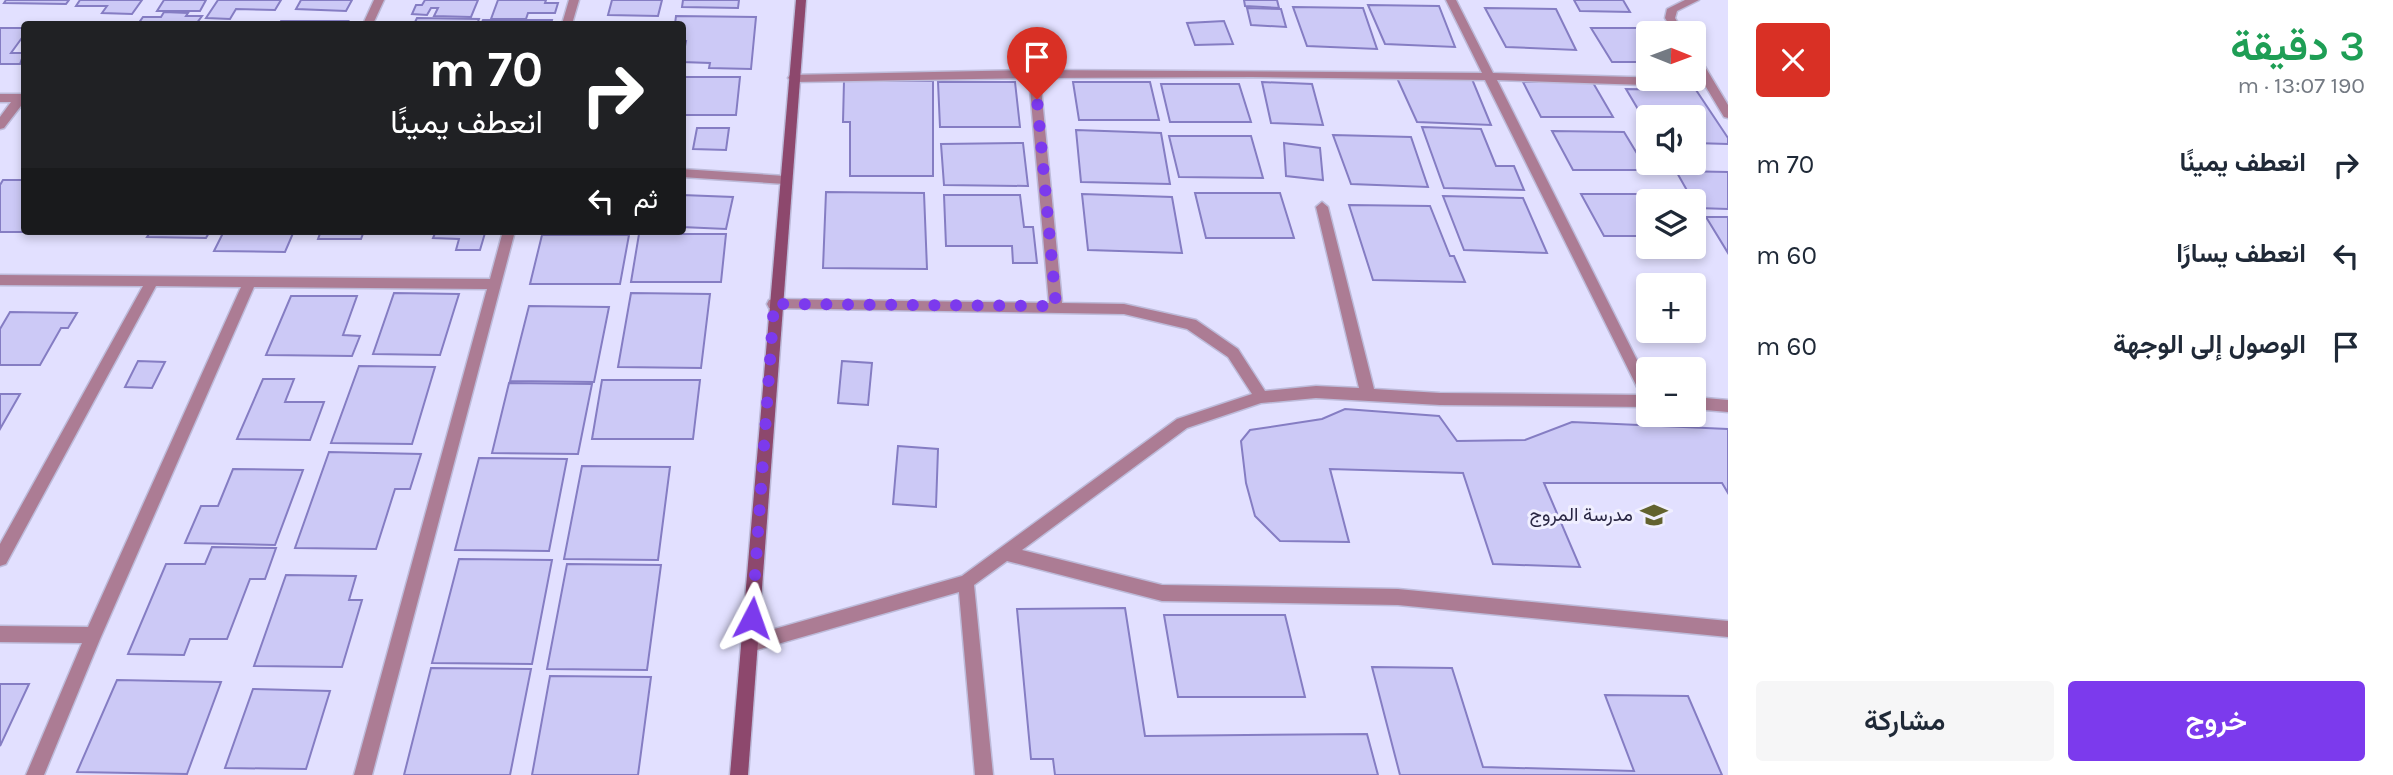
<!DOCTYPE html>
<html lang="ar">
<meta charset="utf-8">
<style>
:root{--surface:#fff;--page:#f6f6f7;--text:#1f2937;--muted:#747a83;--accent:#7c3aed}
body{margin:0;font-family:Karla,Vazirmatn,sans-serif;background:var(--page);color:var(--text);direction:rtl;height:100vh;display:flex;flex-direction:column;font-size:26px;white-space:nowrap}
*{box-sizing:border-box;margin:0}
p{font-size:23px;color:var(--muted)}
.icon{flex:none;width:38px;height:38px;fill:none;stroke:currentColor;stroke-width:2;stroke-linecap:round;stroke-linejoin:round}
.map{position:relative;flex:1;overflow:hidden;direction:ltr}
.panel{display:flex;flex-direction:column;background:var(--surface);width:665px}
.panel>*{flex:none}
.guide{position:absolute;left:21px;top:21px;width:665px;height:214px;border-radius:7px;box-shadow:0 4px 10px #0003;direction:rtl;background:#202124;color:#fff;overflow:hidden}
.needle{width:46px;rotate:91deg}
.controls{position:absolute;left:1636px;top:21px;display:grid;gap:14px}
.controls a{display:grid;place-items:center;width:70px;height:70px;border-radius:7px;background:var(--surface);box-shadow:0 4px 10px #0003;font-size:35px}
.pin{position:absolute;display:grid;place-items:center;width:60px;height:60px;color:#fff;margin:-72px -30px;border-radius:50% 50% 50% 0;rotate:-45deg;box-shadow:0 0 7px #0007}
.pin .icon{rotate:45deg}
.me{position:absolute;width:77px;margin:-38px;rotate:4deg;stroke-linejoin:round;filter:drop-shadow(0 0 5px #0008)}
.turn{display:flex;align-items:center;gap:24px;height:147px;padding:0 28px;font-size:32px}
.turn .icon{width:91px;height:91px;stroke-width:2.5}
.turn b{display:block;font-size:49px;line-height:60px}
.then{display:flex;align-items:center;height:66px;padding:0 28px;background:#0003;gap:14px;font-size:26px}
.round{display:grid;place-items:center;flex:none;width:74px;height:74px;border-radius:7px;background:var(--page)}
.overview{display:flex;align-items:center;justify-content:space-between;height:119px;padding:0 28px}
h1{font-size:42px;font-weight:600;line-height:52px;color:#1e9e55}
.button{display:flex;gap:14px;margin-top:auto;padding:14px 28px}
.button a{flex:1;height:80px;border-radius:7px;background:var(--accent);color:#fff;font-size:28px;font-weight:600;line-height:80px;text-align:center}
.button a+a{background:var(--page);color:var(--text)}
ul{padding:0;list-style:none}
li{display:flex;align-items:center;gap:21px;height:91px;padding:0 28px}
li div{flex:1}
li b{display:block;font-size:26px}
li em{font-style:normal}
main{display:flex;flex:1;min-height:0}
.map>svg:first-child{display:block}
.building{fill:#ccc9f6;stroke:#857dc3;stroke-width:2}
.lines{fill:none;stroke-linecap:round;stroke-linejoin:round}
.minor-casing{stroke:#bdbbda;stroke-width:3}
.secondary-casing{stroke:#bdbbda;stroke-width:3}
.minor{fill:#ac7c94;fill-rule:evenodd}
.secondary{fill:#8d486d;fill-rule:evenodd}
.route{stroke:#7c3aed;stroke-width:12;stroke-dasharray:0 21.6}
.labels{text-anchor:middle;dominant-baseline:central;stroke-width:6;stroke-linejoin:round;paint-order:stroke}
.poi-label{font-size:19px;fill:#2b2845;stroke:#f0efff;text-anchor:end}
</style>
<main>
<section class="panel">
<div class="overview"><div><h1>3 دقيقة</h1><p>190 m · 13:07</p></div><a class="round" style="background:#d93025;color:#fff"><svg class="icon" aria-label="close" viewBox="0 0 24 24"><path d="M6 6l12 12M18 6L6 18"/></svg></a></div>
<ul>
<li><svg class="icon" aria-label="right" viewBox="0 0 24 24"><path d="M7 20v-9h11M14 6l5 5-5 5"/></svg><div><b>انعطف يمينًا</b></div><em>70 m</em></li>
<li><svg class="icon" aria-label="left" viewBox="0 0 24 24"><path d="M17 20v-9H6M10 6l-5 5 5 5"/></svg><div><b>انعطف يسارًا</b></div><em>60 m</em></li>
<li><svg class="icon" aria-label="arrive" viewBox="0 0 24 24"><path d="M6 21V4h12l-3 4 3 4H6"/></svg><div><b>الوصول إلى الوجهة</b></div><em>60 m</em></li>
</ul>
<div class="button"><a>خروج</a><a>مشاركة</a></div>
</section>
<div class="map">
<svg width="1728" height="775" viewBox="0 0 1728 775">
<rect width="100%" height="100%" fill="#e2e0ff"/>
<g class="building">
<path d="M6 0H69L66 4 4 3Z"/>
<path d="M80 0H142L132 14 102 13 107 6H76Z"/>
<path d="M164 0H206L200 11H157Z"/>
<path d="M218 0H281L275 10 236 9 230 19 206 18Z"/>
<path d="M301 0H352L346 11 296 9Z"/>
<path d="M425 0H478L471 17 434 16 438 8H431L427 15 412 14 416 5H422Z"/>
<path d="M498 0H546L545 3H558L555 13H528L526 19H491Z"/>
<path d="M612 0H662L658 16 608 15Z"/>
<path d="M683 0H739L738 8 682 7Z"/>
<path d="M1244 0H1277L1279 8 1245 6Z"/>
<path d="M1574 0H1623L1630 12 1580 11Z"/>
<path d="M1368 5 1439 6 1455 47 1385 44Z"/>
<path d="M1293 7 1363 8 1377 49 1307 46Z"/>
<path d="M1247 8 1281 9 1286 27 1251 25Z"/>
<path d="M1485 8 1556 9 1576 50 1506 47Z"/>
<path d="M164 12 188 13 186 16H202L196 24H138L143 17H161Z"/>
<path d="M676 16 756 17 751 69 709 68 710 63 682 62 686 41H682V24H675Z"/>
<path d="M417 18 479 19 477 24H414Z"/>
<path d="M483 20H552L551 24H481Z"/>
<path d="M281 21H348L346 24H279Z"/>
<path d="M1224 21 1233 44 1195 45 1187 23Z"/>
<path d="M0 28H24V35L11 53H24L20 64H0Z"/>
<path d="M1591 28H1646L1650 33 1648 50H1643L1648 62H1612Z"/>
<path d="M682 77H740L736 115H682Z"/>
<path d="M1397 78 1472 79 1491 125 1417 122Z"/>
<path d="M844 81H933V176H850V122H843Z"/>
<path d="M1592 81 1613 117H1541L1523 82Z"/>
<path d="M938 82H1015L1020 127H940Z"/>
<path d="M1073 82H1150L1159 120H1079Z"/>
<path d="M1262 82 1312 84 1323 125 1271 123Z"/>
<path d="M1161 84H1239L1251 122H1170Z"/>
<path d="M1626 89 1696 90 1728 138V144L1694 143V117H1648V126Z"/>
<path d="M1422 127 1481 129 1496 166H1514L1524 190 1444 188Z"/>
<path d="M697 128H729L726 150 693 149Z"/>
<path d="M1076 130 1161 133 1170 184 1081 182Z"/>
<path d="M1552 131 1624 132 1647 170H1573Z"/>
<path d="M1333 135 1411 137 1428 187 1351 184Z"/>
<path d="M1169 136H1251L1263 178 1179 177Z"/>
<path d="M1023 143 1028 186 944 185 941 144Z"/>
<path d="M1284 143 1320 148 1323 180 1286 176Z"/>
<path d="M1676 171 1728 172V209L1697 208Z"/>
<path d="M3 180H24V231L34 232H0V185Z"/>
<path d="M826 192 924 193 927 269 823 268Z"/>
<path d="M1195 193H1280L1294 238H1206Z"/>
<path d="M1082 194 1172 197 1182 253 1088 250Z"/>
<path d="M1581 194H1657L1661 201H1648V236H1604Z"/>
<path d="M682 195 733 197 726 229 682 227Z"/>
<path d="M944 195H1020L1024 227H1033L1037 263H1013L1012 246H946Z"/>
<path d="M1443 196 1523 198 1547 253 1464 250Z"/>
<path d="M1349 205 1430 206 1450 256H1454L1465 282 1373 280Z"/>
<path d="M1706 217H1728V253Z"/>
<path d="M151 231H210L206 238 147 237Z"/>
<path d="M224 231H294L285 252 214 251Z"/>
<path d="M321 231H364L361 239H318Z"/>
<path d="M436 231H476L485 233 480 250H456L459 239 433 238Z"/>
<path d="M639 234H726L721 282H631Z"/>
<path d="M542 235H629L620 284H530Z"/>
<path d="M394 293 459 294 440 355 373 354Z"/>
<path d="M631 293 710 294 701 368 618 367Z"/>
<path d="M291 296H357L343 335 360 336 352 356 266 355Z"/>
<path d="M529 306 609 307 594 382 510 381Z"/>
<path d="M10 312 77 313 68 328H61L40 365H0V329Z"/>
<path d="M138 361 165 362 152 388 125 387Z"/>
<path d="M842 361 872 363 868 405 838 403Z"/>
<path d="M359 366 435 367 412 444 331 443Z"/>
<path d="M263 379H294L285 402H324L310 440 237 439Z"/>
<path d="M602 380H700L693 439H592Z"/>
<path d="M509 383 592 384 578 454 492 453Z"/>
<path d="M0 394H20L0 429Z"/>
<path d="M1345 409 1439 416 1457 441 1525 440 1572 422 1728 429V493L1722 483H1544L1580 567 1493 564 1463 473 1330 469 1349 542 1280 541 1255 516 1246 483 1241 441 1250 430 1322 419Z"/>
<path d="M898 446 938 449 936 507 893 504Z"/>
<path d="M329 452 421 454 410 489H395L376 549 295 548Z"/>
<path d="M479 458 567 459 549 551 455 550Z"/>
<path d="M582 466 670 467 658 560 564 559Z"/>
<path d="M233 469 303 470 275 545 185 543 201 506H218Z"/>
<path d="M212 547 276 548 265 579H250L227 639H190L184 655 128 654 166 564H205Z"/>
<path d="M459 559 552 560 532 664 432 663Z"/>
<path d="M567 564 661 565 647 670 547 669Z"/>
<path d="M286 575 356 576 349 600H362L342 667 254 666Z"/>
<path d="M1125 608 1145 736 1367 734 1378 775H1055L1053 759H1031L1017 609Z"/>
<path d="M1164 615H1285L1305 697H1178Z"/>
<path d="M1372 667 1452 668 1483 767 1634 771 1605 695 1688 696 1722 775H1400Z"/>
<path d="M431 668 531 669 510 775H404Z"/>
<path d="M550 676 651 677 638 775H532Z"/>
<path d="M117 680 221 682 187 774 77 772Z"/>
<path d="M0 684H29L0 746Z"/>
<path d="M253 689 330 691 306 769 225 768Z"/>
</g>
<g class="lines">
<defs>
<g id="minor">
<path d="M374 0H384L373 24H363Z"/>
<path d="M569 0H579L572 24H562Z"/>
<path d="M1446 0H1456L1493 73 1701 79 1694 67V54L1698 55 1728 105V118L1724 117 1706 87 1497 80 1648 382V407L1440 405 1316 398 1261 403 1187 428 1022 550 1162 585 1398 589 1728 621V637L1398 605 1162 601 1007 561 974 585 993 775H975L959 592 750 652 744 650 742 644 744 638 750 636 962 576 1177 419 1252 394 1228 357 1187 329 1124 314 769 308 767 304 769 300 774 299 1049 303 1029 78 794 82 788 78 790 75 1034 70 1482 73ZM1252 77 1485 80 1641 395 1440 393 1374 389 1328 207 1322 202 1316 207 1359 388 1316 386 1265 391 1238 349 1196 320 1124 304 1062 303 1040 78Z"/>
<path d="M1685 0H1699L1677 11 1675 18 1684 33H1674L1665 18 1667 9Z"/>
<path d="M0 94H24V102L4 128 0 129V117L11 102H0Z"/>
<path d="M682 169 785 176 791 180 785 184 682 177Z"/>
<path d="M503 231H515L372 775H354L487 289 254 287 100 639 44 775H26L82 643 0 642V626L88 627 241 287 156 286 6 564 0 566V544L143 286 0 285V275L490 279Z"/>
<path d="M1694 397 1728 400V412L1694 409Z"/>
</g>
<path id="secondary" d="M796 0H806L748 775H730Z"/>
</defs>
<use href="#minor" class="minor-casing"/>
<use href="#secondary" class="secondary-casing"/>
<use href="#minor" class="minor"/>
<use href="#secondary" class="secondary"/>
</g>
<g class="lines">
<path class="route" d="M752 618 774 304 1056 306 1037 99"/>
</g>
<defs>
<symbol id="school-bare" viewBox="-9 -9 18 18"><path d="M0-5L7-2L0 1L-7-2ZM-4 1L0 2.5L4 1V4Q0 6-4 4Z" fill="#62622f" stroke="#f0efff" stroke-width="2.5" paint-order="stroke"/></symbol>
</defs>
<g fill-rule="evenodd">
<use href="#school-bare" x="1635" y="496" width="38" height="38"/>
</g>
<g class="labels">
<g class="poi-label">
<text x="1633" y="515">مدرسة المروج</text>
</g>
</g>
</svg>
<div class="controls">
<a><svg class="needle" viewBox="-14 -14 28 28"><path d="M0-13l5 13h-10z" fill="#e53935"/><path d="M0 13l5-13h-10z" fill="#747a83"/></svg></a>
<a><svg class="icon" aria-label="sound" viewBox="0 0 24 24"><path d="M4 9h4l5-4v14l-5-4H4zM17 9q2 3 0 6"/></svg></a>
<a><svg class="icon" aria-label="layers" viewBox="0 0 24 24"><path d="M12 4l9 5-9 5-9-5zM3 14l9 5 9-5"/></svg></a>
<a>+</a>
<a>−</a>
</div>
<div class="pin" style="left:1037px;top:99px;background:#d93025"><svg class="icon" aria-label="arrive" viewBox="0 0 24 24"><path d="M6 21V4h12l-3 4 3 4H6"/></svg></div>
<svg class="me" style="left:752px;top:618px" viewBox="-20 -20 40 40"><path d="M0-17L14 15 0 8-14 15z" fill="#7c3aed" stroke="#fff" stroke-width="4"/></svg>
<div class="guide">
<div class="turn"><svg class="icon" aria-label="right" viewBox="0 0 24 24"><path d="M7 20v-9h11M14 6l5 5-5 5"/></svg><div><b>70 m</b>انعطف يمينًا</div></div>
<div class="then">ثم<svg class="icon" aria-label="left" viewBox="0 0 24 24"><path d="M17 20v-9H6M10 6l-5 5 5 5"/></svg></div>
</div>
</div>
</main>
